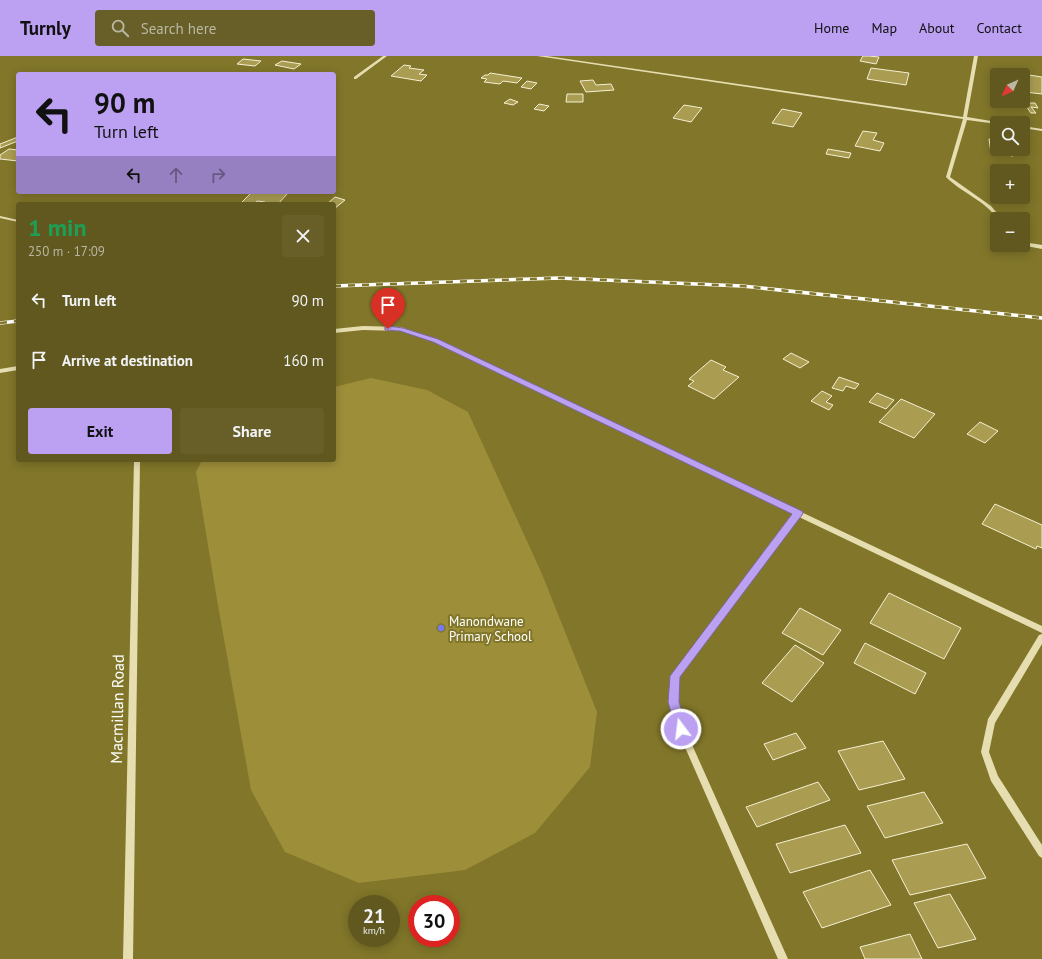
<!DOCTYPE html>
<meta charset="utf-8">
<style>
:root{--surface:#61581f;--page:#675e28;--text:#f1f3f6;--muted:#bab8a4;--accent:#bca0f2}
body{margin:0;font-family:"PT Sans",sans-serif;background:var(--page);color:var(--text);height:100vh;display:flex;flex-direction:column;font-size:15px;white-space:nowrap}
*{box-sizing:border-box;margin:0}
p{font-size:13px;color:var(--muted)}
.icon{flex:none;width:22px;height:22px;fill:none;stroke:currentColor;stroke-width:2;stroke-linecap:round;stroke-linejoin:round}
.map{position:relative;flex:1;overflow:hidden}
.side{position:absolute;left:16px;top:146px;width:320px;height:260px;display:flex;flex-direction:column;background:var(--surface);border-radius:4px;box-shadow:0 2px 10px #0003}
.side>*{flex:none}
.top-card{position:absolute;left:16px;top:16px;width:320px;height:122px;border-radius:4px;box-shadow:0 2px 10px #0003;background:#bca0f2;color:#111;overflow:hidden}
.needle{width:26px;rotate:225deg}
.buttons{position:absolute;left:990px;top:12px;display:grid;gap:8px}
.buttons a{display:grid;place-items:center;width:40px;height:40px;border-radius:4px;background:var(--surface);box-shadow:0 2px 10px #0003;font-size:20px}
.speed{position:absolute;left:348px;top:839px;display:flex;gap:8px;font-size:20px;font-weight:700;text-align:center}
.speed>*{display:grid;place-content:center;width:52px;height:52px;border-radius:50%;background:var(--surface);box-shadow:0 2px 10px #0003;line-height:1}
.speed small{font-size:10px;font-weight:400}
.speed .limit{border:6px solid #d22;background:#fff;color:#111}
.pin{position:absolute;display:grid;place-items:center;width:34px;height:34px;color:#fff;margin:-41px -17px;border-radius:50% 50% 50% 0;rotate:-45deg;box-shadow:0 0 4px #0007}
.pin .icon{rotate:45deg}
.me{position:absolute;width:44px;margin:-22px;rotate:345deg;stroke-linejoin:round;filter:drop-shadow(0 0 3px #0008)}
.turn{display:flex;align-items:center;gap:14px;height:84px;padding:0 12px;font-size:18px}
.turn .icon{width:52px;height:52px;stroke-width:2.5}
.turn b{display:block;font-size:28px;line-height:34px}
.lanes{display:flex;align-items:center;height:38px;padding:0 12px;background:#0003;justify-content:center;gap:20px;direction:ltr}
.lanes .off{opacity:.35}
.round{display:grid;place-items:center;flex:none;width:42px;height:42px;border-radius:4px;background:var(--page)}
.summary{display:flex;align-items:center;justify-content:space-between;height:68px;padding:0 12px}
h1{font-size:24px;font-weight:700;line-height:30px;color:#1e9e55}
.action{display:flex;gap:8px;margin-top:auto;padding:8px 12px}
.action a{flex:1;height:46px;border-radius:4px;background:var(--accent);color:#111;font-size:16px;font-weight:700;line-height:46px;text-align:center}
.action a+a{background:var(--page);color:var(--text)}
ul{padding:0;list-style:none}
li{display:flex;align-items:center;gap:12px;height:60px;padding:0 12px}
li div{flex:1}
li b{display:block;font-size:15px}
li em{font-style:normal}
header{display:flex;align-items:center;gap:24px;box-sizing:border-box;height:56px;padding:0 20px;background:var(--accent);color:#111}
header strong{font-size:19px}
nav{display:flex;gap:22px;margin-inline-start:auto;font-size:14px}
.search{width:280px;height:36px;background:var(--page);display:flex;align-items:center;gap:10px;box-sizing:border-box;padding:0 14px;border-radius:4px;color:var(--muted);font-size:15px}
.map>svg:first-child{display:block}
.green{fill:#9d8e3a}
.building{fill:#aa9d52;stroke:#f5f0d4}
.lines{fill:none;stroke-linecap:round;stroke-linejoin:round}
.minor{fill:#e6deb1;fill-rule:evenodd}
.rail-casing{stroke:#fff;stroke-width:3.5}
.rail{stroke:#817629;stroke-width:2.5;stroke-dasharray:7;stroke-linecap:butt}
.route{fill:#bca0f2;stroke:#7a689d}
.poi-dot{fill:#7a78ed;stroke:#817629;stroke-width:1.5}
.labels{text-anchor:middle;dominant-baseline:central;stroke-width:4;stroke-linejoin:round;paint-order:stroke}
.poi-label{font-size:13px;fill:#fff;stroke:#817629;text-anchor:start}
.near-street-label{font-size:16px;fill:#fff;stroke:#817629}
</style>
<header>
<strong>Turnly</strong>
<div class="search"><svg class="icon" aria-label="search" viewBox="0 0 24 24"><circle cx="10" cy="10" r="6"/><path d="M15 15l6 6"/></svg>Search here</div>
<nav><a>Home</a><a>Map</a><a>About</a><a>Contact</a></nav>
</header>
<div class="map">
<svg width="1042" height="903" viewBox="0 0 1042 903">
<rect width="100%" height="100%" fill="#817629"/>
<path class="green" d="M371 322 427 334 468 356 542 518 597 656 590 711 535 777 465 814 359 827 285 796 251 734 217 544 196 416 202 404H334V331Z"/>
<g class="building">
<path d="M863 0H869L879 1 876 8 860 5Z"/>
<path d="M243 3 261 5 255 10 237 8Z"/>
<path d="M282 5 301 8 294 13 275 9Z"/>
<path d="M404 9 411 10 409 12 424 14 419 18 427 19 421 25 391 20Z"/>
<path d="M871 12 909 17 906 29 867 23Z"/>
<path d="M490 17 522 22 517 27 503 25 500 28 484 26 487 23 481 22 485 19H488Z"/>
<path d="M1029 19 1042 21V38L1025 36V33H1023V22L1028 23Z"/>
<path d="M593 24 596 29 611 28 614 34 586 36 580 25Z"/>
<path d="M527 25 537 27 531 33 521 31Z"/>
<path d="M567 38H583V46H566Z"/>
<path d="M510 43 518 46 513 49 504 47Z"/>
<path d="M1024 47H1035L1038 52 1031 51 1036 57H1031Z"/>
<path d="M539 48 549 50 544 55 534 53Z"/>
<path d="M684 49 702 52 691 66 673 62Z"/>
<path d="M782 53 802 57 793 71 772 67Z"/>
<path d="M863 75 877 77 873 84 884 87 880 95 855 90Z"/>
<path d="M18 81V85L0 92V88Z"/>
<path d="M989 83 997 84V93H1011L1013 100 991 97Z"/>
<path d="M9 93 18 94V105L0 103V99Z"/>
<path d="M828 93 851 97 849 102 826 98Z"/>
<path d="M252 136H279L288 137 278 148H263L265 146 257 145 254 148 241 147Z"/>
<path d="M335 141 345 144 334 153V148H327Z"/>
<path d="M791 297 809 306 800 312 783 303Z"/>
<path d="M711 304 726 311 723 314 739 321 714 343 688 330 694 325 689 323Z"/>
<path d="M839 321 859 328 855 333 846 330 843 335 832 332Z"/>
<path d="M822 335 832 340 826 346 833 349 829 354 811 345Z"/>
<path d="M877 337 894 344 886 353 869 346Z"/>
<path d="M901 343 935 358 914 382 879 366Z"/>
<path d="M980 366 998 375 985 387 967 378Z"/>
<path d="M995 448 1042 469V492L1037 490 1036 493 982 468Z"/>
<path d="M889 537 961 572 944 603 870 567Z"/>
<path d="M800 552 841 574 823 599 782 577Z"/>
<path d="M865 587 926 617 915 638 854 607Z"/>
<path d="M795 589 824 607 792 646 762 627Z"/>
<path d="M796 677 806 692 773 704 764 688Z"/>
<path d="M883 685 905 723 859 734 838 695Z"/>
<path d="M818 726 830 744 757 771 746 751Z"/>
<path d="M924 736 943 767 885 782 867 750Z"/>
<path d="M845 769 861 797 790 817 776 788Z"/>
<path d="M967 788 986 822 910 839 892 804Z"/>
<path d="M870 814 891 849 822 872 803 836Z"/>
<path d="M950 838 976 883 938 892 914 847Z"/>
<path d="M910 878 922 903H865L860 891Z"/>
</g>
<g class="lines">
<g class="minor">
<path d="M383 0H387L356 23H354V21Z"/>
<path d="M537 0H547L963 61 974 0H978L967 61 997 66 999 67H997V68L967 64 950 121 991 150 1002 163H998C984 144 962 137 946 121L963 63Z"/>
<path d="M1023 70 1042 73V75L1023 72Z"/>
<path d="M0 160 18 164V166L0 162Z"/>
<path d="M1023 186 1042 189V193L1021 189H1023Z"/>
<path d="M363 270 401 271 438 284 1042 570V577L799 461 679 621 677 646 685 673 788 903H778L677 673 669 646 671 620 672 618 793 458 434 286 400 275 363 274 334 277V273Z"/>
<path d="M18 310V314L0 317V313Z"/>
<path d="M134 404H140L133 903H123Z"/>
<path d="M1042 578V588L995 667 989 696 998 720 1042 789V802L1039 800 991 725 981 696 988 663 1039 579Z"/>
</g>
<defs>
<g id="rail">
<path d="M334 230 559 222 742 230 1042 262"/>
<path d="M0 267 18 265"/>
</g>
</defs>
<use href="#rail" class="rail-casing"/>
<use href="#rail" class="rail"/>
</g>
<path class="route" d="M388 270 403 272 438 283 802 455 803 457 802 459 680 621 679 646 687 673 685 677 681 678 677 677 668 646 670 620 792 458 433 286 400 275 385 274V271Z"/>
<circle class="poi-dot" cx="441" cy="572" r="4"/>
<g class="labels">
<g class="poi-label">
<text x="449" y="565">Manondwane<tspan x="449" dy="15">Primary School</tspan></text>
</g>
<g class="near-street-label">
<text transform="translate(117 653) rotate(-89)">Macmillan Road</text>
</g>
</g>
</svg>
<div class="buttons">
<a><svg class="needle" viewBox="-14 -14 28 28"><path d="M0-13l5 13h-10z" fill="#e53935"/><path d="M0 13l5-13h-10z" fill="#bab8a4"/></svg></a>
<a><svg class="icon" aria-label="search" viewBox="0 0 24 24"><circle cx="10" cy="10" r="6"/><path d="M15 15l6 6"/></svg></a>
<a>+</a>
<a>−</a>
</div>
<div class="speed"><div>21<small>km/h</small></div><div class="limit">30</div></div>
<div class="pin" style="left:388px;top:273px;background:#d93025"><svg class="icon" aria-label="arrive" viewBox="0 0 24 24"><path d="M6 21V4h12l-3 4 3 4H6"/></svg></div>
<svg class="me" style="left:681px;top:673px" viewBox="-20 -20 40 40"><circle r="17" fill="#bca0f2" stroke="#fff" stroke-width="3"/><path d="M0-11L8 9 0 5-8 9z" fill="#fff"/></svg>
<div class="top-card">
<div class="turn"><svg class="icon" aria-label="left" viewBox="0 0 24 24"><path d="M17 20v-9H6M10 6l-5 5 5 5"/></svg><div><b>90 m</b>Turn left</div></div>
<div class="lanes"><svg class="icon" aria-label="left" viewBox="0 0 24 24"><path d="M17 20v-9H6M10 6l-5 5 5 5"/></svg><svg class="icon off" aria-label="ahead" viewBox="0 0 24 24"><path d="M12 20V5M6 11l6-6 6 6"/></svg><svg class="icon off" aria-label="right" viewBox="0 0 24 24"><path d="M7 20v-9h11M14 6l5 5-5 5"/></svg></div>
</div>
<section class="side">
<div class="summary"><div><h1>1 min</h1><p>250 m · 17:09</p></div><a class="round"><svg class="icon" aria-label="close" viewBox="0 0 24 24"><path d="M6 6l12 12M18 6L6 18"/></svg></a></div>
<ul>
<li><svg class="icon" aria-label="left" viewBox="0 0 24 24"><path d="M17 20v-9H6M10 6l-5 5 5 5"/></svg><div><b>Turn left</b></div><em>90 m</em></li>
<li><svg class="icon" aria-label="arrive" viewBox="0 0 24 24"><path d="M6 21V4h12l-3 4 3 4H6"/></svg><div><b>Arrive at destination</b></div><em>160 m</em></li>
</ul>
<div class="action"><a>Exit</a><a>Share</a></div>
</section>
</div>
